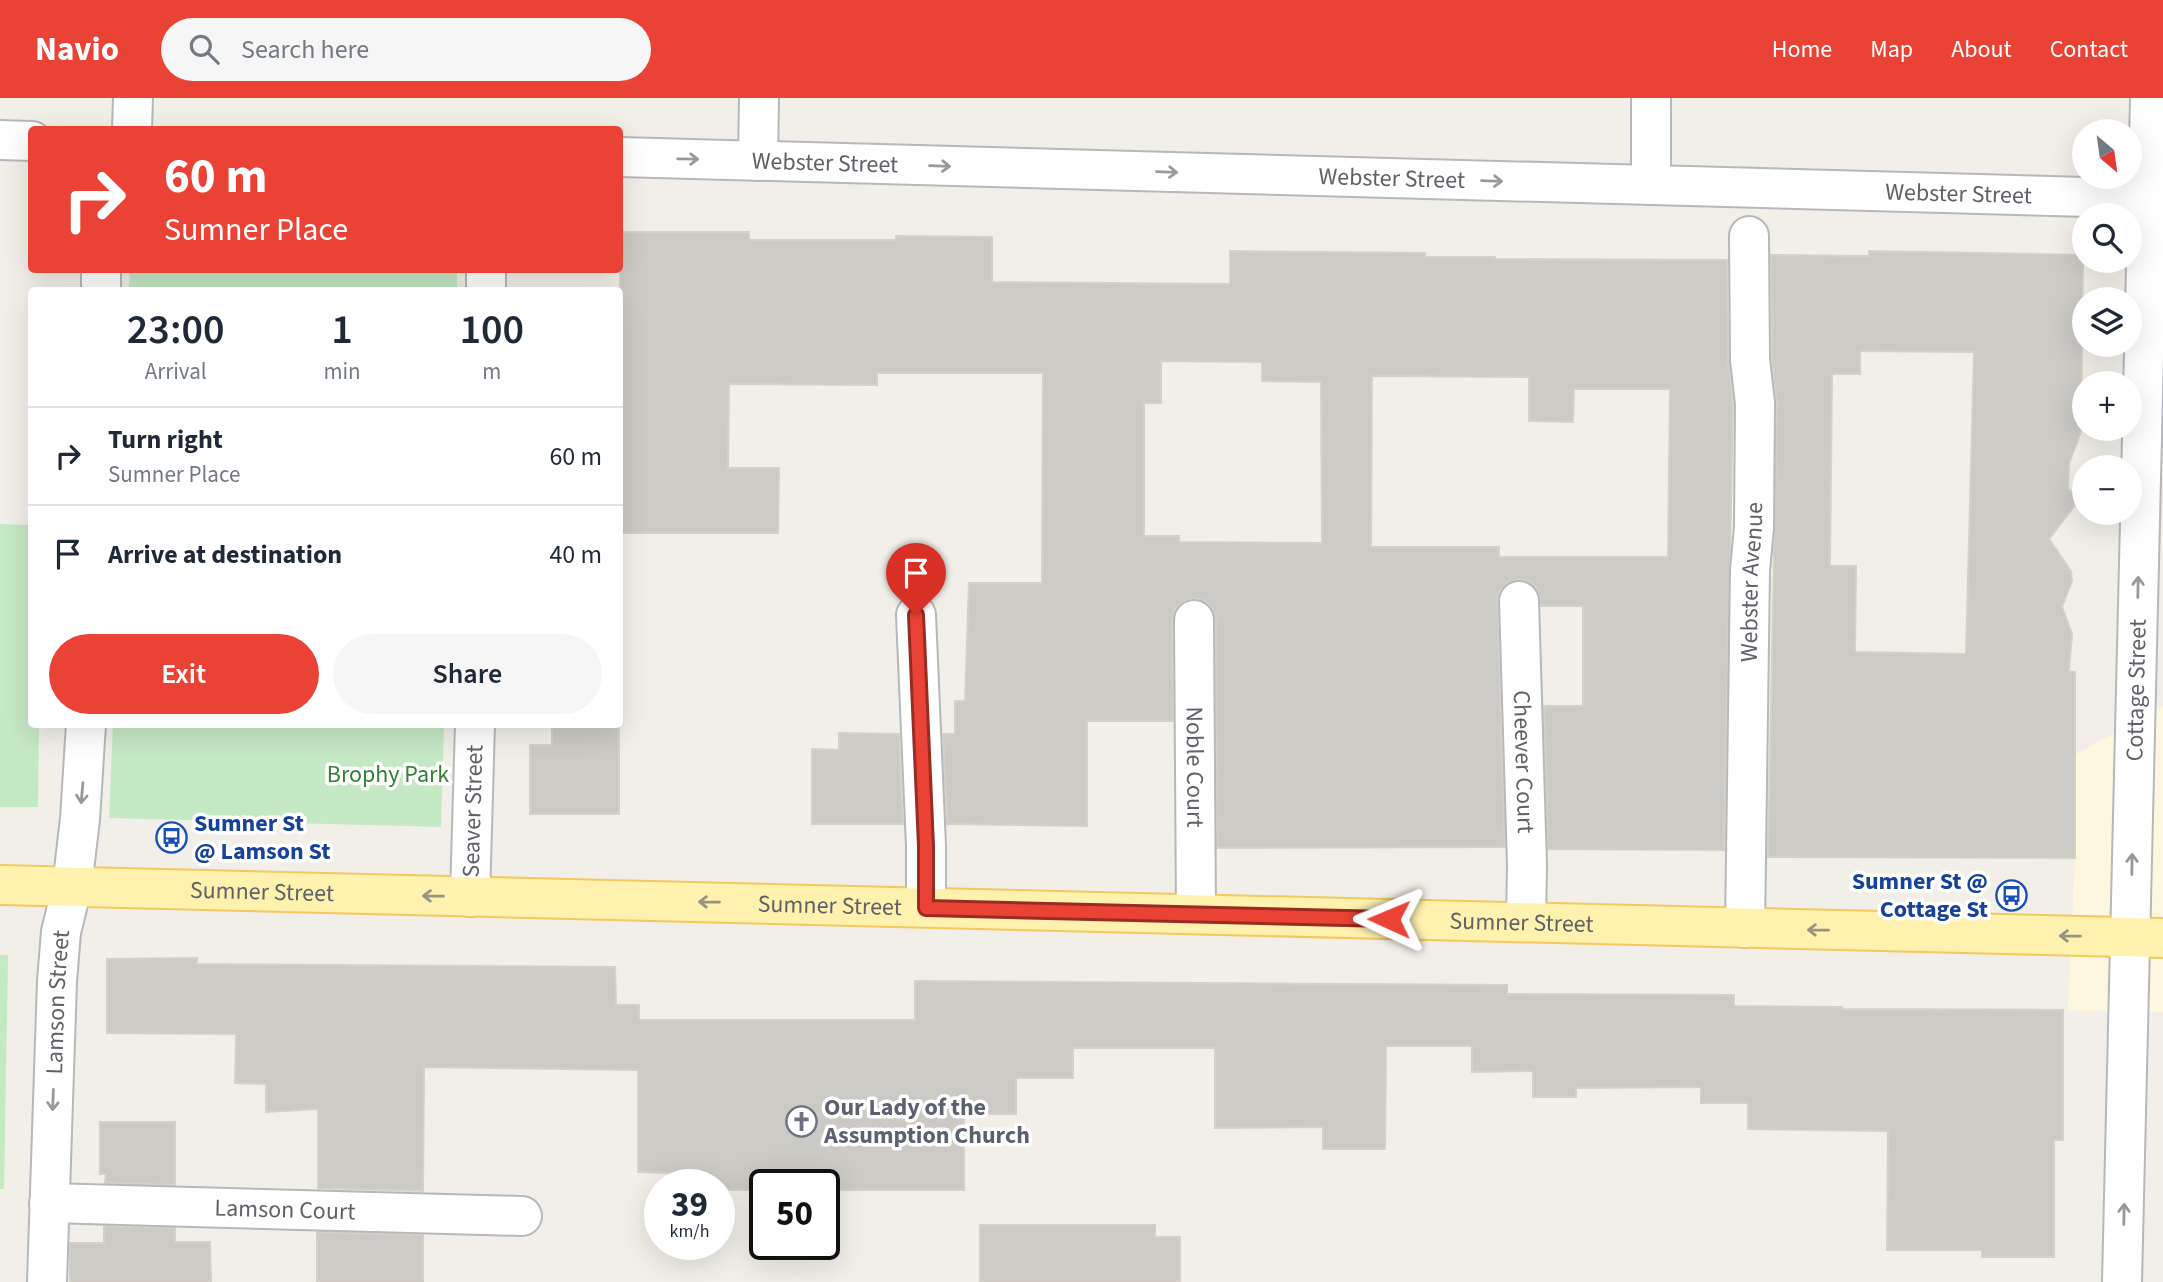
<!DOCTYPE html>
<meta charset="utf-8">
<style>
:root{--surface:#fff;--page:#f6f6f7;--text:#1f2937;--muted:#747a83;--line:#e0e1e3;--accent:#ea4335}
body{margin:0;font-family:"Source Sans 3",sans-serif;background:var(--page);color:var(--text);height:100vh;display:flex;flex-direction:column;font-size:26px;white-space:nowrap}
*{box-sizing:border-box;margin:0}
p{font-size:23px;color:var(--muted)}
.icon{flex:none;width:38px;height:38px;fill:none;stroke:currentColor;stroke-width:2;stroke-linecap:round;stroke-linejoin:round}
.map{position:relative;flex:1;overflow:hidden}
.side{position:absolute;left:28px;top:189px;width:595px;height:441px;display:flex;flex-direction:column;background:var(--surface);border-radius:7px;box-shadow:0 7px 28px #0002}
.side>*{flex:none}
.hud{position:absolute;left:28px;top:28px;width:595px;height:147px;border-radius:7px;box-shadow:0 7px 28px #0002;background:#ea4335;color:#fff;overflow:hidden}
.needle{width:46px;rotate:151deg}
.fabs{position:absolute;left:2072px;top:21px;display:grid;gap:14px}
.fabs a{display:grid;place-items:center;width:70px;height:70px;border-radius:50%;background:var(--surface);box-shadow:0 7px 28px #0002;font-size:35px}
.speed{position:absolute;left:644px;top:1071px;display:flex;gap:14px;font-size:35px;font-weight:700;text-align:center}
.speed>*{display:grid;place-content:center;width:91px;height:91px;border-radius:50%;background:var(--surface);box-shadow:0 7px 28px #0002;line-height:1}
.speed small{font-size:18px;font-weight:400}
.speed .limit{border:4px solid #111;border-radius:10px;background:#fff;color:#111}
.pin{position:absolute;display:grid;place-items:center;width:60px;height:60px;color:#fff;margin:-72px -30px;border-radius:50% 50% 50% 0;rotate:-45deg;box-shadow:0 0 7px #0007}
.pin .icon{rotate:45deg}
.me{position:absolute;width:77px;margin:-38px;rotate:271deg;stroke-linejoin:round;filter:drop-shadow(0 0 5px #0008)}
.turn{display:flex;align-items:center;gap:24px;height:147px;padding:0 21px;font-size:32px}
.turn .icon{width:91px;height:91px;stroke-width:2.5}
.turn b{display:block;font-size:49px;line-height:60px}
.eta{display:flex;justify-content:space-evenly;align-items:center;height:119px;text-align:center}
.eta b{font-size:42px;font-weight:600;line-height:49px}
.cta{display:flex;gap:14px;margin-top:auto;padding:14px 21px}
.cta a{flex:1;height:80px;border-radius:42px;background:var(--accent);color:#fff;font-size:28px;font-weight:600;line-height:80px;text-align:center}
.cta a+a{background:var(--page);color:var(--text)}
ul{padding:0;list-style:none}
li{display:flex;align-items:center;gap:21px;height:98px;padding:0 21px;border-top:2px solid var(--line)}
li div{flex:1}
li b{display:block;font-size:26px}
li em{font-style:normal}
header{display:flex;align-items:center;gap:42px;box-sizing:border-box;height:98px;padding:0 35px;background:var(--accent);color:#fff}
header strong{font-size:33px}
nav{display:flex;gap:38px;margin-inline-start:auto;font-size:24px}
.search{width:490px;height:63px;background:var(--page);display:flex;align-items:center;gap:18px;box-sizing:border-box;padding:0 24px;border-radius:38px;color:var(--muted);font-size:26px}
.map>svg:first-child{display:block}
.commercial{fill:#fef7e0}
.green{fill:#c5e8c5}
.building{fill:#cccac5;stroke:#d6d1c6;stroke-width:2;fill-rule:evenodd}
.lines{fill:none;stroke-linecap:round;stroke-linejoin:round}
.minor-casing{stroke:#b5b8bc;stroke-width:42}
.major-casing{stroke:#f2c960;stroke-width:42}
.minor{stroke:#fff;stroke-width:38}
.major{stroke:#fff2af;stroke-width:38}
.oneway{stroke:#979a9d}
.oneway2{stroke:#979581}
.route-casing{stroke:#982c22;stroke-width:18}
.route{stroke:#ea4335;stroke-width:12}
.labels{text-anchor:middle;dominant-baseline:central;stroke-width:7;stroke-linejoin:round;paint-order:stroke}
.street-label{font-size:24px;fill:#5f6368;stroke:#fff}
.park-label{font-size:24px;fill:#348238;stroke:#fff}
.transit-label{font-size:24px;font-weight:bold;fill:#164399;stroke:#fff;text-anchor:start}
.worship-label{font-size:24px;font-weight:bold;fill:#5b616d;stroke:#fff;text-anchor:start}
</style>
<header>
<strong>Navio</strong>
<div class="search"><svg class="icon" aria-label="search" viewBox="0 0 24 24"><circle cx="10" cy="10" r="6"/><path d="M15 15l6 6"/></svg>Search here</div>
<nav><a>Home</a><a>Map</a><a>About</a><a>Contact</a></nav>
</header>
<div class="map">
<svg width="2163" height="1184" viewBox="0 0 2163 1184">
<rect width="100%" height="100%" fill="#f1efe8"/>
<path class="commercial" d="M2163 608V914L2068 913 2075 760H1846L1847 659 2075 657Z"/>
<g class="green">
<path d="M130 172H457V192H129Z"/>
<path d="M0 426 31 427 32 626 39 627 38 709H0Z"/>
<path d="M113 627H444L441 729 109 720Z"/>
<path d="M0 857H8L4 1091H0Z"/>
</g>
<g class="building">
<path d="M620 134H749V142H896V138L992 139V184L1230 186V153L1425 155V159H1495V161L1727 162 1728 262 1733 306 1724 752 1548 751 1544 608H1583V508H1541L1537 491 1530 484 1519 481 1507 485 1499 493 1497 504 1505 749 1217 750 1216 522 1212 510 1205 503 1195 500 1182 504 1175 511 1172 521 1173 623H1087V728L947 726 943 636H955V603H965L969 485H1042L1043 275H877V287L729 286 728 370H779L778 435H620ZM1161 263 1262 264V283L1321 284 1322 445 1179 444V438H1144V305H1161ZM1372 278 1529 279V323L1573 324 1574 291H1670L1668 459H1499V449H1371Z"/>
<path d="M1869 153 2083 157 2081 333 2069 366 2068 390 2079 402 2049 441 2071 473 2072 483 2062 509 2072 536 2069 573 2075 574V760L1768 759 1777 305 1772 261 1771 157 1869 158ZM1860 253 1974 254 1966 556 1855 554 1856 468H1830L1832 276H1860Z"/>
<path d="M552 626H619V716H530V647H552Z"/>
<path d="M839 635 899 636 903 726H812V651L839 652Z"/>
<path d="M197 860V866L615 869 616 907H639V922H915V883L1507 887V896L1734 897V908L1842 909V911L2063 912V1042H2054V1159H1982V1152H1887L1888 1033 1748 1031V1005H1701V989L1576 990V999H1533V973L1472 974V948H1386L1385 1051H1323V1029L1215 1030V950H1073V980H1016V1016H964V1092H824V1087H765V1092H719V1087H672L671 1075 638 1074V972L424 969 423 1093 318 1090V1011L266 1014V986L235 985 236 936 107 935V861Z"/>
<path d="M100 1024H175V1087L105 1085 106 1076H100Z"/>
<path d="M980 1127H1155V1139H1180V1184H980Z"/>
<path d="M104 1128 175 1130V1144H210L211 1184H70V1145H104Z"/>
<path d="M317 1134 423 1137V1184H317Z"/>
</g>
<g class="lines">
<defs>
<g id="minor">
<path d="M132 32 133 0"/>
<path d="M0 42 32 43"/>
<path id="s1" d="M620 59 2163 101"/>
<path d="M758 63 759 0"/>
<path d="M1651 87V0"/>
<path d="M101 192V172"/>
<path d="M486 192V172"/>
<path id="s2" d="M1519 503 1527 767 1526 824"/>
<path d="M916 517 926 748V809"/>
<path id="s3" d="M1194 522 1196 816"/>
<path id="s4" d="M470 799 475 626"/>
<path id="s5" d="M1745 830 1750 472 1754 430 1755 305 1750 262 1749 138"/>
<path id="s6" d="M49 1105 522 1118"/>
<path id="s7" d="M47 1184 57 883 61 834 72 789 80 721 86 626"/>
<path id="s8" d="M2122 1184 2150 0"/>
</g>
<g id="major">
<path id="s9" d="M0 787 2163 840"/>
</g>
</defs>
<use href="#minor" class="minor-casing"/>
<use href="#major" class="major-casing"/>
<use href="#minor" class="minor"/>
<use href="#major" class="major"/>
</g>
<defs><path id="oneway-shaft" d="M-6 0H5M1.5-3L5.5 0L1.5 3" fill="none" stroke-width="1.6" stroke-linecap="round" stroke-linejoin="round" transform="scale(1.75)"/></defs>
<g class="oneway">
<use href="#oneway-shaft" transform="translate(688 61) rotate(1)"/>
<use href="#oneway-shaft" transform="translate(940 68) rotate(2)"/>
<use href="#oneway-shaft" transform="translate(1167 74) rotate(2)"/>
<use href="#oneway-shaft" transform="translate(1492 83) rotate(2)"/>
<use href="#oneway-shaft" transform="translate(2138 489) rotate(-89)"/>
<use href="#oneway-shaft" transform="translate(82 695) rotate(95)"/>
<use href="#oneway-shaft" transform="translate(2132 766) rotate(-89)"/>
<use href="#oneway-shaft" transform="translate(53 1002) rotate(92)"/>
<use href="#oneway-shaft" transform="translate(2124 1116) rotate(-89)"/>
</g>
<g class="oneway2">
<use href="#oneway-shaft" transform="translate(433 798) rotate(-179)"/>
<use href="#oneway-shaft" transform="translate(709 804) rotate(-179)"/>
<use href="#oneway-shaft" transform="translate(1818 832) rotate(-179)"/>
<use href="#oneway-shaft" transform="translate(2070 838) rotate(-179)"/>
</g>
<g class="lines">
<defs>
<path id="route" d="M916 517 926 748V810L1389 821"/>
</defs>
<use href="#route" class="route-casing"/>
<use href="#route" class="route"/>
</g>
<defs>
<symbol id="bus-ring" viewBox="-11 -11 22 22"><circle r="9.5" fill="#fff" stroke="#1a4fb4" stroke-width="1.5"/><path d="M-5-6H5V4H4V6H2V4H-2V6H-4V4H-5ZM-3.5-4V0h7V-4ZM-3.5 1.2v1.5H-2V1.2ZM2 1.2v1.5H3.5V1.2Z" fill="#1a4fb4"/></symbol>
<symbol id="church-ring" viewBox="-11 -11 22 22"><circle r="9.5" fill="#fff" stroke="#6b7280" stroke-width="1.5"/><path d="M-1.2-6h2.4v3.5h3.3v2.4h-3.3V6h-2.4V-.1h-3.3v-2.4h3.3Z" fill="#6b7280"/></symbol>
</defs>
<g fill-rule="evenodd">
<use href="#bus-ring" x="154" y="722" width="35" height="35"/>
<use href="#bus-ring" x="1994" y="780" width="35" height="35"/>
<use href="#church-ring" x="784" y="1006" width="35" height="35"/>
</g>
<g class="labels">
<g class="street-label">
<text stroke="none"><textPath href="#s1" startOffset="205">Webster Street</textPath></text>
<text stroke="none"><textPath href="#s1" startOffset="772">Webster Street</textPath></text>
<text stroke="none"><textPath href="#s1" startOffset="1339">Webster Street</textPath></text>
<text stroke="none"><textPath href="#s5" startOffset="346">Webster Avenue</textPath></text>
<text stroke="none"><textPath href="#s8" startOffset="592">Cottage Street</textPath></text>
<text stroke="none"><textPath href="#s2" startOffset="161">Cheever Court</textPath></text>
<text stroke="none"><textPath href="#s3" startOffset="147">Noble Court</textPath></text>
<text stroke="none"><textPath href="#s4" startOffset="86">Seaver Street</textPath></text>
<text stroke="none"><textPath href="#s9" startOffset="262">Sumner Street</textPath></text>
<text stroke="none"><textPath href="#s9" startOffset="830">Sumner Street</textPath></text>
<text stroke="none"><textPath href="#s9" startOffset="1522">Sumner Street</textPath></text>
<text stroke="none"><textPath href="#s7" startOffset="280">Lamson Street</textPath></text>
<text stroke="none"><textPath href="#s6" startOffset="236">Lamson Court</textPath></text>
</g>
<g class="park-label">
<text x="388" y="676">Brophy Park</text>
</g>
<g class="transit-label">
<text x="194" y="725">Sumner St<tspan x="194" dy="28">@ Lamson St</tspan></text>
<text x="1988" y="783" text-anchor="end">Sumner St @<tspan x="1988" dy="28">Cottage St</tspan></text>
</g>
<g class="worship-label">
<text x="824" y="1009">Our Lady of the<tspan x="824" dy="28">Assumption Church</tspan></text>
</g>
</g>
</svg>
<div class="fabs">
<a><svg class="needle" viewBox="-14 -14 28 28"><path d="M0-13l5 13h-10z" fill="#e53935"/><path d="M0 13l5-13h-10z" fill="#747a83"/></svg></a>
<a><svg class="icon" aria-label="search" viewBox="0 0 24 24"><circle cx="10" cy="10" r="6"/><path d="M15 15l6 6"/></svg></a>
<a><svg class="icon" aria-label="layers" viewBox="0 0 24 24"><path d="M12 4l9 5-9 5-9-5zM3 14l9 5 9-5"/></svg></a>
<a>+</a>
<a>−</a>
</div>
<div class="speed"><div>39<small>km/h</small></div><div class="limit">50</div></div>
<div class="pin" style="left:916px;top:517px;background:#d93025"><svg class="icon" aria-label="arrive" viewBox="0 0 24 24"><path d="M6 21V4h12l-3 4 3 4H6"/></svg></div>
<svg class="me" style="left:1389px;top:821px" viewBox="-20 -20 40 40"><path d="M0-17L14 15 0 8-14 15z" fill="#ea4335" stroke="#fff" stroke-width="4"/></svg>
<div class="hud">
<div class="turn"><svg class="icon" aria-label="right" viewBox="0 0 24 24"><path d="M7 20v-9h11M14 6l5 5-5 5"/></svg><div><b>60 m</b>Sumner Place</div></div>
</div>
<section class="side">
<div class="eta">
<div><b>23:00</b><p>Arrival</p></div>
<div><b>1</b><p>min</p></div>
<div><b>100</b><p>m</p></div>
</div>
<ul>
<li><svg class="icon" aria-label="right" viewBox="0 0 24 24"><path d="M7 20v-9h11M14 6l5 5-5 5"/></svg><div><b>Turn right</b><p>Sumner Place</p></div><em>60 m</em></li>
<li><svg class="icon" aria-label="arrive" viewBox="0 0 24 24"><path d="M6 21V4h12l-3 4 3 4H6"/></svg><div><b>Arrive at destination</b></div><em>40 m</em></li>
</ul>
<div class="cta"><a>Exit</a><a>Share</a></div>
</section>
</div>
